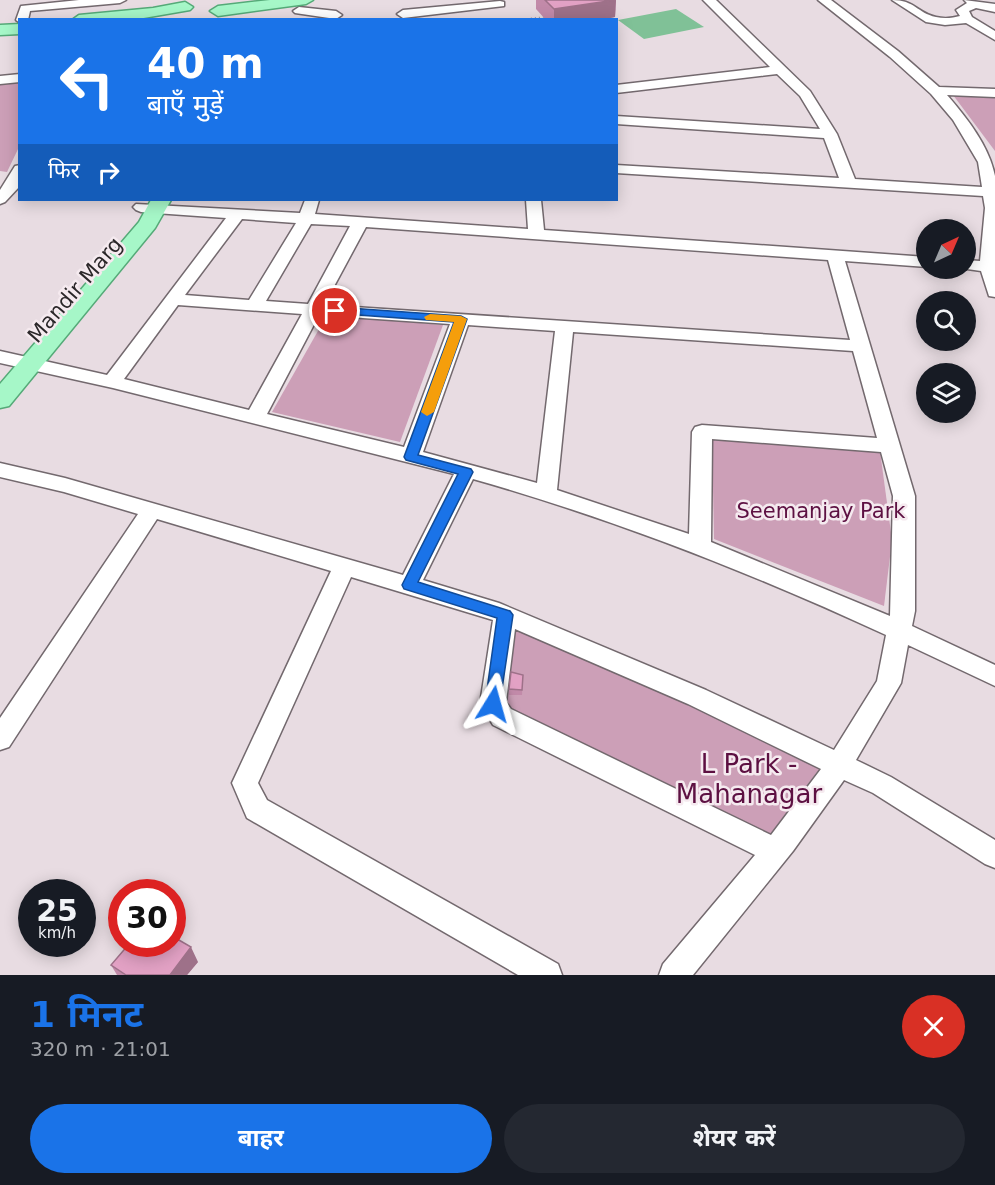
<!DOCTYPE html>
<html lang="hi">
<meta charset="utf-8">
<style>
:root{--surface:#171b24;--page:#242831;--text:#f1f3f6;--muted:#9ea1a6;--accent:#1a73e8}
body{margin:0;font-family:"DejaVu Sans","Noto Sans Devanagari",sans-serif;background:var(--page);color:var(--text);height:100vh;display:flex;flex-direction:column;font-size:22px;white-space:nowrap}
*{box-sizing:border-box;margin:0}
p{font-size:20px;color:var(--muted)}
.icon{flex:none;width:33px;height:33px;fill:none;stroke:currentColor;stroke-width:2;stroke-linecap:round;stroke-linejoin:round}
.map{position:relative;height:975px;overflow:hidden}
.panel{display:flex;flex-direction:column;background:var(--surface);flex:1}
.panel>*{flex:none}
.top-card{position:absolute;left:18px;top:18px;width:600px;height:183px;border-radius:0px;box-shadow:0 3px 15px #0003;background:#1a73e8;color:#fff;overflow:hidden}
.needle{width:39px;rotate:44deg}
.buttons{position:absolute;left:916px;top:219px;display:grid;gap:12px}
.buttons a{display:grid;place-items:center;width:60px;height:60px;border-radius:50%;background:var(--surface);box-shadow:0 3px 15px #0003;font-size:30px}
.speed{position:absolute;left:18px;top:879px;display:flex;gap:12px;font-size:30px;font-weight:700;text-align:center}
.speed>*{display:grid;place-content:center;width:78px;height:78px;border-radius:50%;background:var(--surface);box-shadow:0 3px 15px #0003;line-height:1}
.speed small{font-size:15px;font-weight:400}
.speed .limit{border:9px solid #d22;background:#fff;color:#111}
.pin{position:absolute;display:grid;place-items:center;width:51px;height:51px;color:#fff;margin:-26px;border:3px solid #fff;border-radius:50%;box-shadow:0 2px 6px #0007}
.me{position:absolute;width:66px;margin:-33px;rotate:8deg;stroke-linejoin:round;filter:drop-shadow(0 0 4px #0008)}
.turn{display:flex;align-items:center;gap:21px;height:126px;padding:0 30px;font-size:27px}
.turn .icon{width:78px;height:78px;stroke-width:2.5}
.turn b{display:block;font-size:42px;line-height:51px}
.then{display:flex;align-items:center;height:57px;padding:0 30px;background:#0003;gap:12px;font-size:22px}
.round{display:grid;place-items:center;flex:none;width:63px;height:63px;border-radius:32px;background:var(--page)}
.overview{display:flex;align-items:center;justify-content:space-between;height:102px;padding:0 30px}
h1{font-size:36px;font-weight:700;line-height:45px;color:var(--accent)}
.primary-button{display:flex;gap:12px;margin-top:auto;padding:12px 30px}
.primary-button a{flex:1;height:69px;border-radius:36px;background:var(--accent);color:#fff;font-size:24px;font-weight:700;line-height:69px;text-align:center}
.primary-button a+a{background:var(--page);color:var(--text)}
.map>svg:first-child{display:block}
.green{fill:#cc9fb7}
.water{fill:#80c197}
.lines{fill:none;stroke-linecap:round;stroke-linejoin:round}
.minor-casing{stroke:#73696e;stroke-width:3}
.major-casing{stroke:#55aa78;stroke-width:3}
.path{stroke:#9a9196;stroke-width:1.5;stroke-dasharray:1 3;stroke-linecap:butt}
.minor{fill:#fff;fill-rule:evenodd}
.major{fill:#a6f7c8;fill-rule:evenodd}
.wall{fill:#c28aa9}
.shaded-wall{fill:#9e7189}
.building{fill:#e2a1c4;stroke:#9e7189;stroke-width:1.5}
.route{fill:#1a73e8;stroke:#114b97;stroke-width:1.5}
.slow{fill:#f59e0b}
.labels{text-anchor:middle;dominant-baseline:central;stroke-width:5;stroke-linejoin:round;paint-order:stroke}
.street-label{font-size:21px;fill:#2b2729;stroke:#f5eaef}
.park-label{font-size:21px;fill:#5d1042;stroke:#f5eaef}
.near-park-label{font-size:26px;fill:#5d1042;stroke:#f5eaef}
</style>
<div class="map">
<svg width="995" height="975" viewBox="0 0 995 975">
<rect width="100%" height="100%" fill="#e8dce2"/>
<g class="green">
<path d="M19 83V147L7 172 0 171V85Z"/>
<path d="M953 95 995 96V151Z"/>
<path d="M327 315 443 325 400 442 272 412Z"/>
<path d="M712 437 880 451 892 540 884 606 714 539Z"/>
<path d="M511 624 823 764 768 837 503 708Z"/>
</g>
<path class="water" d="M676 9 704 27 644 39 618 20Z"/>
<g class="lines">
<defs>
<g id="minor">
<path d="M79 0H126L120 3 30 11 28 20H20V23L16 20 21 6Z"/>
<path d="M703 0H716L810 91 837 134 855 179 982 187 978 162 953 120 931 94 890 57 818 0H831L898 51 939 87 995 89V97L947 95C967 118 989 146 995 176V297L989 296 981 271 960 268H966V260L980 261 985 208 983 196 616 173V165L839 178 824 138 616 124V116L820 129 800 96 777 74 616 93V85L770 67Z"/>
<path d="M892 0C915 0 917 13 936 17 944 19 953 18 960 16L956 10 967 3 964 0 995 4V12L976 8 969 11 972 17 995 31V40L966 23 945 25 926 22Z"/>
<path d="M500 1 504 2V6L403 18 397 14 403 10Z"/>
<path d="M299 7 336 11 342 15 336 19 295 13 293 11Z"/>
<path d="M20 74V82L0 84V76Z"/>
<path d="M20 165V186L5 202 0 204V190L15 166Z"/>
<path d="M305 200H319L315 214 528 229 526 200H541L544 230 927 257V267L845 261 915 496V611L912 626 995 665V686L908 645 901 683 856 760 891 777 995 840V868L985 864 873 793 844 780 793 851 693 975H659L663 964 755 855 493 725 480 704 493 620 351 577 258 783 267 800 558 964 562 975H518L247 818 232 783 331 571 157 519 9 747 0 750V718L138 514 64 492 0 477V463L65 478 403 575 454 474 113 388 0 363V351L107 375 226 218 141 212 136 210 133 207 136 204 300 213ZM242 219 296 223 249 300 185 295ZM311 224 350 226 308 304 266 301ZM366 227 828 260 850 340 324 305ZM178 305 302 314 249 410 124 379ZM319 315 450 324 404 447 267 414ZM468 325 555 331 537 483 423 452ZM573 332 853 351 877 438 702 425 695 427 692 432 689 534 557 490ZM712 439 881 452 893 496 890 616 711 542ZM473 479C614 519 752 573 886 635L877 681 834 750 706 690 499 603 423 580ZM515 629 688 704 821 769 771 835 511 709 506 702Z"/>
</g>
<g id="major">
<path d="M270 0H313L306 4 218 16 210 11 218 6Z"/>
<path d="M185 2 193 7 190 10 132 20H72L79 15 153 8Z"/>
<path d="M20 24V34L0 35V25Z"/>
<path d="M151 200H171L155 228 9 406 0 408V384L139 222Z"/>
</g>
</defs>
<use href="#minor" class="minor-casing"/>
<use href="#major" class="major-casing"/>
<path class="path" d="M515 20 544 17"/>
<use href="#minor" class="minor"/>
<use href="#major" class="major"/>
</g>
<g class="wall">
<path d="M536 0H616L615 17 601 20H546L536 9Z"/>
<path d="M523 675 522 695H509V689Z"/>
<path d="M198 962 187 975H117L111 965Z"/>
</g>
<g class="shaded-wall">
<path d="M616 0 615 17 601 20H554V9Z"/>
<path d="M191 947 198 962 187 975H170Z"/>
</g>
<g class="building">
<path d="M545 0H615L554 9Z"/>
<path d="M511 672 523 675 522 690 509 689Z"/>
<path d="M172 936 191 947 170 975H126L111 965 129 944H172Z"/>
</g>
<path class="route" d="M335 307 461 316 467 319 418 455 471 469 473 472 418 582 510 611 513 615 499 709 493 711 487 709 485 704 497 618 404 589 402 585 458 474 406 460 404 457 454 322 331 313V308Z"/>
<path class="slow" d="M430 314 461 316 467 319 434 412 427 416 421 412 454 322 426 320 424 317Z"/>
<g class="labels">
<g class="street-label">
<text transform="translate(75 290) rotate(-49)">Mandir Marg</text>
</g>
<g class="park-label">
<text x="821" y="511">Seemanjay Park</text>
</g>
<g class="near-park-label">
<text x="749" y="764">L Park -<tspan x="749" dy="30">Mahanagar</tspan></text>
</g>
</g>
</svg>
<div class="buttons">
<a><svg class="needle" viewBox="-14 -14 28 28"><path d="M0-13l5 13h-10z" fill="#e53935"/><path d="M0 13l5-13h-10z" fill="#9ea1a6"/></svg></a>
<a><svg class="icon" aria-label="search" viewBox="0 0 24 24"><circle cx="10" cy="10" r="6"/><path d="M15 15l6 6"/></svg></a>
<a><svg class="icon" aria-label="layers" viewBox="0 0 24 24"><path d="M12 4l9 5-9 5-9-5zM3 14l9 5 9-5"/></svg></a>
</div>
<div class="speed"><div>25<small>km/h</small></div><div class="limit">30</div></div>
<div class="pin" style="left:335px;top:311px;background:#d93025"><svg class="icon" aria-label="arrive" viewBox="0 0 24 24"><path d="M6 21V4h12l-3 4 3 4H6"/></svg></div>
<svg class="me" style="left:493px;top:704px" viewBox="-20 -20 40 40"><path d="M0-17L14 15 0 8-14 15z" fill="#1a73e8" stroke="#fff" stroke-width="4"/></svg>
<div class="top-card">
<div class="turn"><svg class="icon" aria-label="left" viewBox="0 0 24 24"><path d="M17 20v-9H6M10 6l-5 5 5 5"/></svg><div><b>40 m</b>बाएँ मुड़ें</div></div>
<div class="then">फिर<svg class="icon" aria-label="right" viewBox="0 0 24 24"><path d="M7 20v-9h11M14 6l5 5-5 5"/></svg></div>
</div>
</div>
<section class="panel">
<div class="overview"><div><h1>1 मिनट</h1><p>320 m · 21:01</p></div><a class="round" style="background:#d93025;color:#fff"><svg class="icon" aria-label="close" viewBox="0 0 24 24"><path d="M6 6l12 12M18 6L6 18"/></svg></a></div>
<div class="primary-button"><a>बाहर</a><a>शेयर करें</a></div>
</section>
